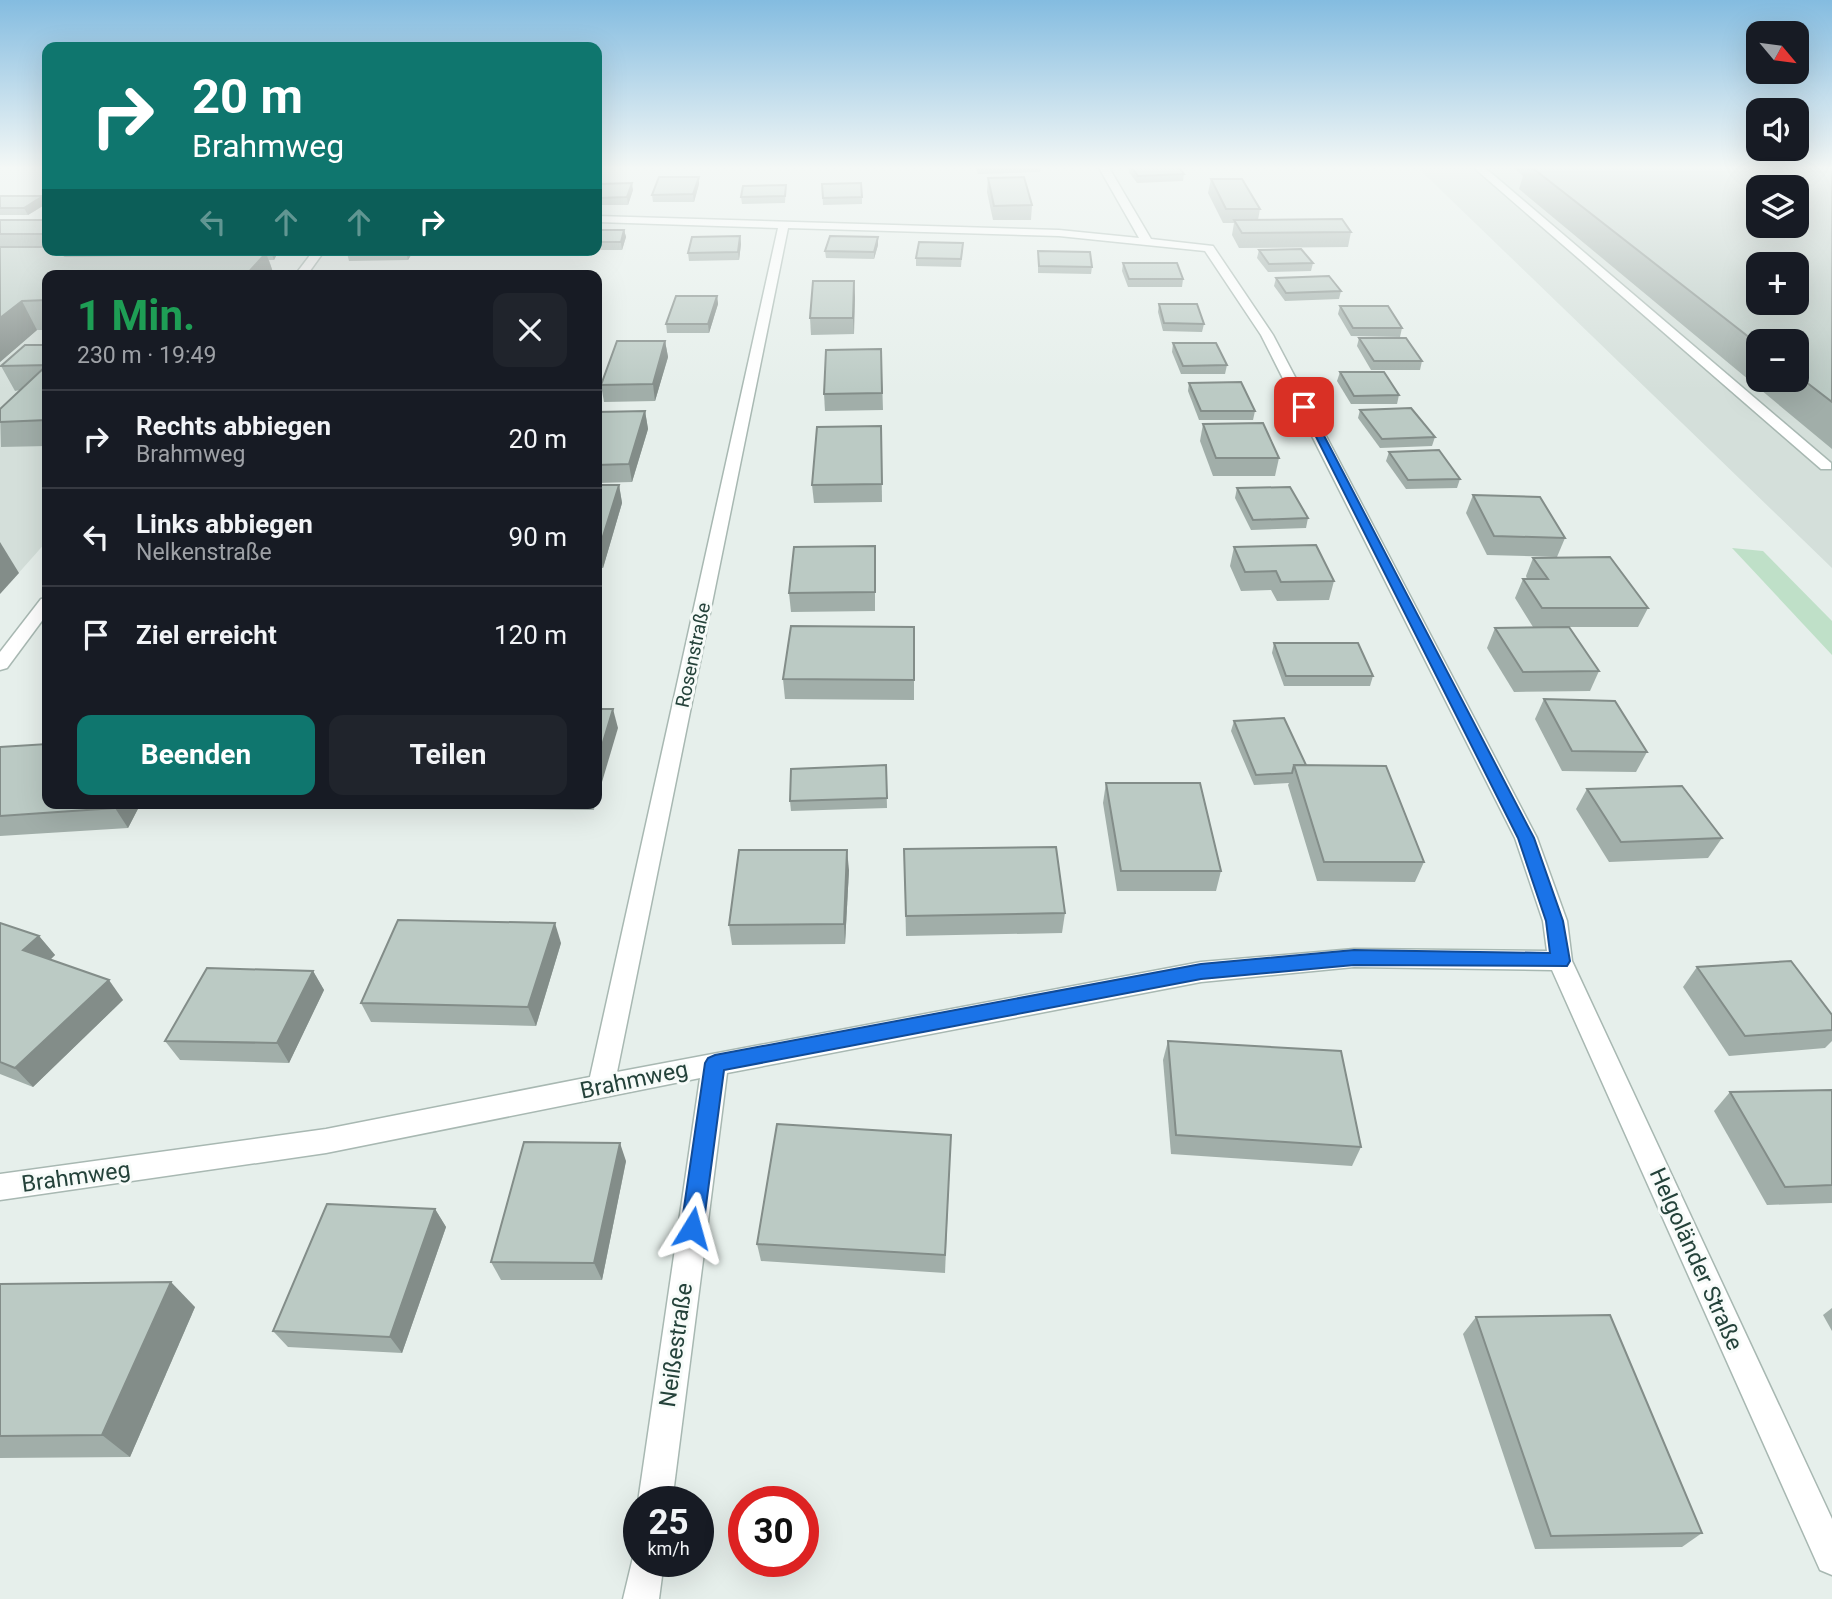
<!DOCTYPE html>
<html lang="de">
<meta charset="utf-8">
<style>
:root{--surface:#171b24;--page:#20242c;--text:#f1f3f6;--muted:#9ea1a6;--line:#363941;--accent:#0f766e}
body{margin:0;font-family:Roboto,sans-serif;background:var(--page);color:var(--text);height:100vh;display:flex;flex-direction:column;font-size:26px;white-space:nowrap}
*{box-sizing:border-box;margin:0}
p{font-size:23px;color:var(--muted)}
.icon{flex:none;width:38px;height:38px;fill:none;stroke:currentColor;stroke-width:2;stroke-linecap:round;stroke-linejoin:round}
.map{position:relative;flex:1;overflow:hidden}
.drawer{position:absolute;left:42px;top:270px;width:560px;height:539px;display:flex;flex-direction:column;background:var(--surface);border-radius:14px;box-shadow:0 7px 28px #0002}
.drawer>*{flex:none}
.top-card{position:absolute;left:42px;top:42px;width:560px;height:214px;border-radius:14px;box-shadow:0 7px 28px #0002;background:#0f766e;color:#fff;overflow:hidden}
.needle{width:46px;rotate:119deg}
.controls{position:absolute;left:1746px;top:21px;display:grid;gap:14px}
.controls a{display:grid;place-items:center;width:63px;height:63px;border-radius:14px;background:var(--surface);box-shadow:0 7px 28px #0002;font-size:35px}
.speed{position:absolute;left:623px;top:1486px;display:flex;gap:14px;font-size:35px;font-weight:700;text-align:center}
.speed>*{display:grid;place-content:center;width:91px;height:91px;border-radius:50%;background:var(--surface);box-shadow:0 7px 28px #0002;line-height:1}
.speed small{font-size:18px;font-weight:400}
.speed .limit{border:10px solid #d22;background:#fff;color:#111}
.pin{position:absolute;display:grid;place-items:center;width:60px;height:60px;color:#fff;margin:-30px;border-radius:14px;box-shadow:0 4px 10px #0006}
.me{position:absolute;width:77px;margin:-38px;rotate:8deg;stroke-linejoin:round;filter:drop-shadow(0 0 5px #0008)}
.turn{display:flex;align-items:center;gap:24px;height:147px;padding:0 35px;font-size:32px}
.turn .icon{width:91px;height:91px;stroke-width:2.5}
.turn b{display:block;font-size:49px;line-height:60px}
.lanes{display:flex;align-items:center;height:66px;padding:0 35px;background:#0003;justify-content:center;gap:35px;direction:ltr}
.lanes .off{opacity:.35}
.round{display:grid;place-items:center;flex:none;width:74px;height:74px;border-radius:14px;background:var(--page)}
.headline{display:flex;align-items:center;justify-content:space-between;height:119px;padding:0 35px}
h1{font-size:42px;font-weight:700;line-height:52px;color:#1e9e55}
.primary-button{display:flex;gap:14px;margin-top:auto;padding:14px 35px}
.primary-button a{flex:1;height:80px;border-radius:14px;background:var(--accent);color:#fff;font-size:28px;font-weight:700;line-height:80px;text-align:center}
.primary-button a+a{background:var(--page);color:var(--text)}
ul{padding:0;list-style:none}
li{display:flex;align-items:center;gap:21px;height:98px;padding:0 35px;border-top:2px solid var(--line)}
li div{flex:1}
li b{display:block;font-size:26px}
li em{font-style:normal}
.map>svg:first-child{display:block}
.built{fill:#d4dfda;fill-rule:evenodd}
.green{fill:#bfe0c8}
.lines{fill:none;stroke-linecap:round;stroke-linejoin:round}
.service-casing{stroke:#a8b8b2;stroke-width:3}
.minor-casing{stroke:#a8b8b2;stroke-width:3}
.service{fill:#fff;fill-rule:evenodd}
.minor{fill:#fff;fill-rule:evenodd}
.wall{fill:#a1aea9;fill-rule:evenodd}
.shaded-wall{fill:#838d89}
.building{fill:#bbcac4;stroke:#838d89;stroke-width:2;fill-rule:evenodd}
.route{fill:#1a73e8;stroke:#114b97;stroke-width:2}
.labels{text-anchor:middle;dominant-baseline:central;stroke-width:6;stroke-linejoin:round;paint-order:stroke}
.street-label{font-size:19px;fill:#24423a;stroke:#f7fbf9}
.near-street-label{font-size:23px;fill:#24423a;stroke:#f7fbf9}
</style>
<div class="map">
<svg width="1832" height="1599" viewBox="0 0 1832 1599">
<rect width="100%" height="100%" fill="#e6efeb"/>
<g class="built">
<path d="M1416 166H1832V568ZM1759 187H1797V226H1759ZM1759 264H1797V303H1759ZM1759 341H1797V380H1759Z"/>
<path d="M0 261 47 275V541L0 594Z"/>
</g>
<path class="green" d="M1732 548 1763 551 1832 621V655Z"/>
<g class="lines">
<defs>
<path id="service" d="M1472 166H1483L1831 463V469H1821Z"/>
<g id="minor">
<path d="M1098 166H1108L1151 239 1213 246 1273 335 1537 838 1567 921 1572 961 1832 1519V1575L1820 1570 1552 970 1354 967 1201 982 727 1073 672 1502H638L700 1078 326 1153 0 1200V1174L326 1129 590 1077 778 228 597 222V216L1059 230 1139 238ZM788 228 1059 236 1205 251 1261 335 1515 838 1543 921 1547 951 1354 949 1201 962 617 1072Z"/>
<path d="M314 250H325L307 275H295Z"/>
<path d="M47 598V614L7 668 0 670V652L41 599Z"/>
<path d="M639 1547V1561H664L659 1599H623L635 1549Z"/>
</g>
</defs>
<use href="#service" class="service-casing"/>
<use href="#minor" class="minor-casing"/>
<use href="#service" class="service"/>
<use href="#minor" class="minor"/>
</g>
<g class="wall">
<path d="M975 166H1041L1040 172 978 174Z"/>
<path d="M1129 166H1178L1184 174 1183 181 1137 183 1129 172Z"/>
<path d="M1512 166H1832V449L1519 189 1523 176ZM1759 341H1797V380H1759Z"/>
<path d="M699 177V184L694 202H653L652 195Z"/>
<path d="M988 178 1032 205 1031 220H993L987 192Z"/>
<path d="M1211 179 1260 209 1258 220 1351 232 1348 247 1239 248 1232 235 1234 223H1223L1208 193Z"/>
<path d="M597 184 633 190 628 205H597Z"/>
<path d="M822 184 862 197V204L823 205Z"/>
<path d="M786 185 785 203 742 204 741 197Z"/>
<path d="M0 196 46 204 28 215H0Z"/>
<path d="M0 220H47V250H80L83 256 103 255 101 250H201L197 254H210L212 250H279L274 260H269L274 275H47V330H37L0 362Z"/>
<path d="M597 230H624L626 237 622 250H597Z"/>
<path d="M740 236 741 244 739 260 689 261 688 253Z"/>
<path d="M878 237V245L874 259 826 258 825 251Z"/>
<path d="M963 243 961 267 916 266V258Z"/>
<path d="M349 250H414L408 260 349 261 347 253Z"/>
<path d="M435 250H527L525 253H436Z"/>
<path d="M1259 250 1313 263 1311 271 1268 272 1257 258Z"/>
<path d="M1038 251 1092 267 1091 274 1038 273Z"/>
<path d="M1123 263 1183 279 1182 287H1128L1122 271Z"/>
<path d="M1276 278 1341 291 1339 299 1285 301 1274 286Z"/>
<path d="M854 281V334L811 335 810 318Z"/>
<path d="M717 296 718 304 709 333H667L666 324Z"/>
<path d="M1159 304 1204 324 1202 332 1163 331 1158 312Z"/>
<path d="M1340 306 1402 328 1400 337 1351 336 1338 314Z"/>
<path d="M1359 338 1422 361 1420 370H1371L1357 346Z"/>
<path d="M665 341 668 357 655 401 604 402 601 385Z"/>
<path d="M1173 343 1227 365 1225 374H1181L1172 352Z"/>
<path d="M47 345V446L1 447 0 409 20 390 15 391 1 366Z"/>
<path d="M881 349 883 410 825 411 824 394Z"/>
<path d="M1340 372 1399 395 1397 404H1351L1337 381Z"/>
<path d="M1189 383 1255 411 1253 420H1199L1188 391Z"/>
<path d="M1360 410 1435 437 1432 446 1380 448 1358 418Z"/>
<path d="M645 411 648 429 632 482 597 483V412Z"/>
<path d="M1203 424 1279 458 1275 476H1213L1200 441Z"/>
<path d="M881 426 882 502 814 503 812 485Z"/>
<path d="M1389 452 1460 479 1457 488 1406 489 1386 461Z"/>
<path d="M597 485H619L622 503 603 568H597Z"/>
<path d="M1237 488 1308 518 1306 528 1251 530 1235 498Z"/>
<path d="M1473 495 1565 538 1557 557 1487 555 1466 513Z"/>
<path d="M875 546V611L791 612 789 593Z"/>
<path d="M1234 547 1334 581 1329 600 1277 601 1271 590 1241 591 1230 566Z"/>
<path d="M1533 558 1648 608 1638 627H1533L1515 598 1523 579H1527L1526 576Z"/>
<path d="M914 627V700L785 699 783 679Z"/>
<path d="M1495 628 1599 671 1590 691 1514 692 1487 648Z"/>
<path d="M1274 643 1373 676 1370 686H1284L1272 653Z"/>
<path d="M1544 699 1647 752 1636 772 1562 771 1535 719Z"/>
<path d="M1234 721 1306 765 1424 862 1415 882 1317 881 1288 785 1289 783 1254 785 1231 731Z"/>
<path d="M0 747 47 803H141L128 828 0 836Z"/>
<path d="M886 765 887 808 791 811 790 801Z"/>
<path d="M1106 783 1221 871 1216 891H1117L1103 803Z"/>
<path d="M1587 789 1722 838 1708 858 1609 862 1576 809Z"/>
<path d="M521 803H595L594 810 523 809Z"/>
<path d="M904 849 1065 913 1062 933 906 936Z"/>
<path d="M849 870 845 944 732 945 729 925Z"/>
<path d="M0 923 39 936 55 955 50 960 123 1000 33 1087 0 1074Z"/>
<path d="M561 943 536 1026 371 1022 361 1003Z"/>
<path d="M1697 967 1832 1015V1041L1825 1048 1729 1056 1683 987Z"/>
<path d="M313 971 324 990 289 1063 180 1060 165 1041Z"/>
<path d="M1168 1041 1361 1147 1352 1166 1171 1154 1163 1060Z"/>
<path d="M1832 1090V1203L1767 1205 1714 1111 1730 1092Z"/>
<path d="M951 1135 945 1273 761 1261 757 1244Z"/>
<path d="M626 1161 602 1280H501L491 1262Z"/>
<path d="M435 1209 446 1227 402 1353 288 1347 273 1331Z"/>
<path d="M0 1284 195 1307 130 1457 0 1458Z"/>
<path d="M1832 1308V1331L1823 1315Z"/>
<path d="M1476 1317 1702 1533 1682 1547 1535 1549 1463 1334Z"/>
</g>
<g class="shaded-wall">
<path d="M699 177V184L694 202 693 194Z"/>
<path d="M632 183 633 190 628 205 627 197Z"/>
<path d="M43 196 46 204 28 215 24 208Z"/>
<path d="M624 230 626 237 622 250 621 242Z"/>
<path d="M740 236 741 244 739 260 738 252Z"/>
<path d="M878 237V245L874 259V252Z"/>
<path d="M73 250H80L91 274 66 256Z"/>
<path d="M272 250H279L274 260 271 252Z"/>
<path d="M407 250H414L408 260 406 252Z"/>
<path d="M266 253 274 275H246Z"/>
<path d="M854 281 855 297 854 334 853 318Z"/>
<path d="M717 296 718 304 709 333 708 324Z"/>
<path d="M22 301 37 330 0 362V318Z"/>
<path d="M665 341 668 357 655 401 653 384Z"/>
<path d="M645 411 648 429 632 482 629 464Z"/>
<path d="M619 485 622 503 603 568 599 549Z"/>
<path d="M0 542 19 573 0 594Z"/>
<path d="M613 709 618 728 597 799V762Z"/>
<path d="M117 803H141L128 828 115 808Z"/>
<path d="M847 850 849 870 845 944 844 924Z"/>
<path d="M555 923 561 943 536 1026 528 1007Z"/>
<path d="M39 936 55 955 39 970 23 950Z"/>
<path d="M313 971 324 990 289 1063 277 1043Z"/>
<path d="M109 980 123 1000 33 1087 15 1068Z"/>
<path d="M620 1143 626 1161 602 1280 594 1263Z"/>
<path d="M435 1209 446 1227 402 1353 390 1337Z"/>
<path d="M171 1282 195 1307 130 1457 102 1435Z"/>
</g>
<g class="building">
<path d="M1131 166H1178L1184 174 1138 176Z"/>
<path d="M1530 166H1832V402L1797 375V341H1759V345ZM1759 187H1797V226H1759ZM1759 264H1797V303H1759Z"/>
<path d="M659 177H699L693 194 652 195Z"/>
<path d="M1024 177 1032 205 994 206 988 178Z"/>
<path d="M1211 179H1242L1260 209H1226Z"/>
<path d="M632 183 627 197 597 198V184Z"/>
<path d="M861 183 862 197 823 198 822 184Z"/>
<path d="M786 185 785 196 741 197 743 186Z"/>
<path d="M0 196H43L24 208H0Z"/>
<path d="M1342 219 1351 232 1242 233 1234 220Z"/>
<path d="M0 220H47V233L45 234H0Z"/>
<path d="M597 230H624L621 242H597Z"/>
<path d="M740 236 738 252 688 253 692 237Z"/>
<path d="M830 236 878 237 874 252 825 251Z"/>
<path d="M919 242 963 243 961 259 916 258Z"/>
<path d="M0 247H47V250H73L66 256 266 253 246 275H47V300L22 301 0 318Z"/>
<path d="M1301 249 1313 263 1269 264 1259 250Z"/>
<path d="M212 250H272L271 252 260 253 210 254Z"/>
<path d="M349 250H407L406 252 347 253Z"/>
<path d="M1038 251 1090 252 1092 267 1039 266Z"/>
<path d="M1123 263H1177L1183 279H1129Z"/>
<path d="M1329 276 1341 291 1286 293 1276 278Z"/>
<path d="M813 281H854L853 318H810Z"/>
<path d="M676 296H717L708 324H666Z"/>
<path d="M1159 304H1197L1204 324 1164 323Z"/>
<path d="M1340 306H1388L1402 328H1353Z"/>
<path d="M1359 338H1406L1422 361H1374Z"/>
<path d="M617 341H665L653 384 601 385Z"/>
<path d="M1173 343H1216L1227 365 1183 366Z"/>
<path d="M25 345H47V420L0 422V409L47 365 1 366Z"/>
<path d="M881 349 882 393 824 394 826 350Z"/>
<path d="M1340 372H1384L1399 395 1354 396Z"/>
<path d="M1241 382 1255 411H1201L1189 383Z"/>
<path d="M1411 408 1435 437 1382 439 1360 410Z"/>
<path d="M645 411 629 464 597 465V412Z"/>
<path d="M1263 423 1279 458H1216L1203 424Z"/>
<path d="M881 426 882 484 812 485 817 427Z"/>
<path d="M1439 450 1460 479 1408 480 1389 452Z"/>
<path d="M597 485H619L599 549H597Z"/>
<path d="M1290 487 1308 518 1253 520 1237 488Z"/>
<path d="M1473 495 1540 497 1565 538 1494 536Z"/>
<path d="M1316 545 1334 581 1281 582 1276 571 1245 572 1234 547Z"/>
<path d="M875 546V592L789 593 794 547Z"/>
<path d="M1610 557 1648 608H1542L1523 579H1548L1533 558Z"/>
<path d="M791 626 914 627V680L783 679Z"/>
<path d="M1569 627 1599 671 1523 672 1495 628Z"/>
<path d="M1274 643H1358L1373 676H1286Z"/>
<path d="M1544 699 1615 701 1647 752 1572 751Z"/>
<path d="M597 709H613L597 762Z"/>
<path d="M1284 718 1306 765H1294L1292 773 1256 775 1234 721Z"/>
<path d="M47 744V803H117L115 808 0 816V747Z"/>
<path d="M886 765 887 798 790 801 791 769Z"/>
<path d="M1294 765 1386 766 1424 862H1324Z"/>
<path d="M1106 783H1200L1221 871H1121Z"/>
<path d="M1682 786 1722 838 1621 842 1587 789Z"/>
<path d="M1056 847 1065 913 906 916 904 849Z"/>
<path d="M739 850H847L844 924 729 925Z"/>
<path d="M398 920 555 923 528 1007 361 1003Z"/>
<path d="M0 923 39 936 23 950 109 980 15 1068 0 1062Z"/>
<path d="M1791 961 1832 1015V1030L1745 1036 1697 967Z"/>
<path d="M207 968 313 971 277 1043 165 1041Z"/>
<path d="M1168 1041 1341 1051 1361 1147 1176 1135Z"/>
<path d="M1832 1090V1185L1785 1187 1730 1092Z"/>
<path d="M777 1124 951 1135 945 1255 757 1244Z"/>
<path d="M524 1142 620 1143 594 1263 491 1262Z"/>
<path d="M327 1204 435 1209 390 1337 273 1331Z"/>
<path d="M171 1282 102 1435 0 1436V1284Z"/>
<path d="M1610 1315 1702 1533 1551 1536 1476 1317Z"/>
</g>
<linearGradient id="sky" x2="0" y2="1"><stop stop-color="#84bce0"/><stop offset="0.43" stop-color="#f4f8f6"/><stop offset="1" stop-color="#f4f8f6" stop-opacity="0"/></linearGradient>
<rect width="1832" height="390" fill="url(#sky)"/>
<path class="route" d="M1300 405 1309 407 1534 838 1563 921 1570 961 1567 966 1354 965 1201 979 724 1070 703 1228 700 1235 692 1238 684 1235 681 1228 705 1063 708 1058 715 1055 1201 964 1354 950 1550 953 1546 921 1518 838Z"/>
<g class="labels">
<g class="street-label">
<text transform="translate(693 655) rotate(-78)">Rosenstraße</text>
</g>
<g class="near-street-label">
<text transform="translate(634 1080) rotate(-12)">Brahmweg</text>
<text transform="translate(76 1177) rotate(-8)">Brahmweg</text>
<text transform="translate(1696 1259) rotate(66)">Helgoländer Straße</text>
<text transform="translate(676 1345) rotate(-82)">Neißestraße</text>
</g>
</g>
</svg>
<div class="controls">
<a><svg class="needle" viewBox="-14 -14 28 28"><path d="M0-13l5 13h-10z" fill="#e53935"/><path d="M0 13l5-13h-10z" fill="#9ea1a6"/></svg></a>
<a><svg class="icon" aria-label="sound" viewBox="0 0 24 24"><path d="M4 9h4l5-4v14l-5-4H4zM17 9q2 3 0 6"/></svg></a>
<a><svg class="icon" aria-label="layers" viewBox="0 0 24 24"><path d="M12 4l9 5-9 5-9-5zM3 14l9 5 9-5"/></svg></a>
<a>+</a>
<a>−</a>
</div>
<div class="speed"><div>25<small>km/h</small></div><div class="limit">30</div></div>
<div class="pin" style="left:1304px;top:407px;background:#d93025"><svg class="icon" aria-label="arrive" viewBox="0 0 24 24"><path d="M6 21V4h12l-3 4 3 4H6"/></svg></div>
<svg class="me" style="left:692px;top:1228px" viewBox="-20 -20 40 40"><path d="M0-17L14 15 0 8-14 15z" fill="#1a73e8" stroke="#fff" stroke-width="4"/></svg>
<div class="top-card">
<div class="turn"><svg class="icon" aria-label="right" viewBox="0 0 24 24"><path d="M7 20v-9h11M14 6l5 5-5 5"/></svg><div><b>20 m</b>Brahmweg</div></div>
<div class="lanes"><svg class="icon off" aria-label="left" viewBox="0 0 24 24"><path d="M17 20v-9H6M10 6l-5 5 5 5"/></svg><svg class="icon off" aria-label="ahead" viewBox="0 0 24 24"><path d="M12 20V5M6 11l6-6 6 6"/></svg><svg class="icon off" aria-label="ahead" viewBox="0 0 24 24"><path d="M12 20V5M6 11l6-6 6 6"/></svg><svg class="icon" aria-label="right" viewBox="0 0 24 24"><path d="M7 20v-9h11M14 6l5 5-5 5"/></svg></div>
</div>
<section class="drawer">
<div class="headline"><div><h1>1 Min.</h1><p>230 m · 19:49</p></div><a class="round"><svg class="icon" aria-label="close" viewBox="0 0 24 24"><path d="M6 6l12 12M18 6L6 18"/></svg></a></div>
<ul>
<li><svg class="icon" aria-label="right" viewBox="0 0 24 24"><path d="M7 20v-9h11M14 6l5 5-5 5"/></svg><div><b>Rechts abbiegen</b><p>Brahmweg</p></div><em>20 m</em></li>
<li><svg class="icon" aria-label="left" viewBox="0 0 24 24"><path d="M17 20v-9H6M10 6l-5 5 5 5"/></svg><div><b>Links abbiegen</b><p>Nelkenstraße</p></div><em>90 m</em></li>
<li><svg class="icon" aria-label="arrive" viewBox="0 0 24 24"><path d="M6 21V4h12l-3 4 3 4H6"/></svg><div><b>Ziel erreicht</b></div><em>120 m</em></li>
</ul>
<div class="primary-button"><a>Beenden</a><a>Teilen</a></div>
</section>
</div>
